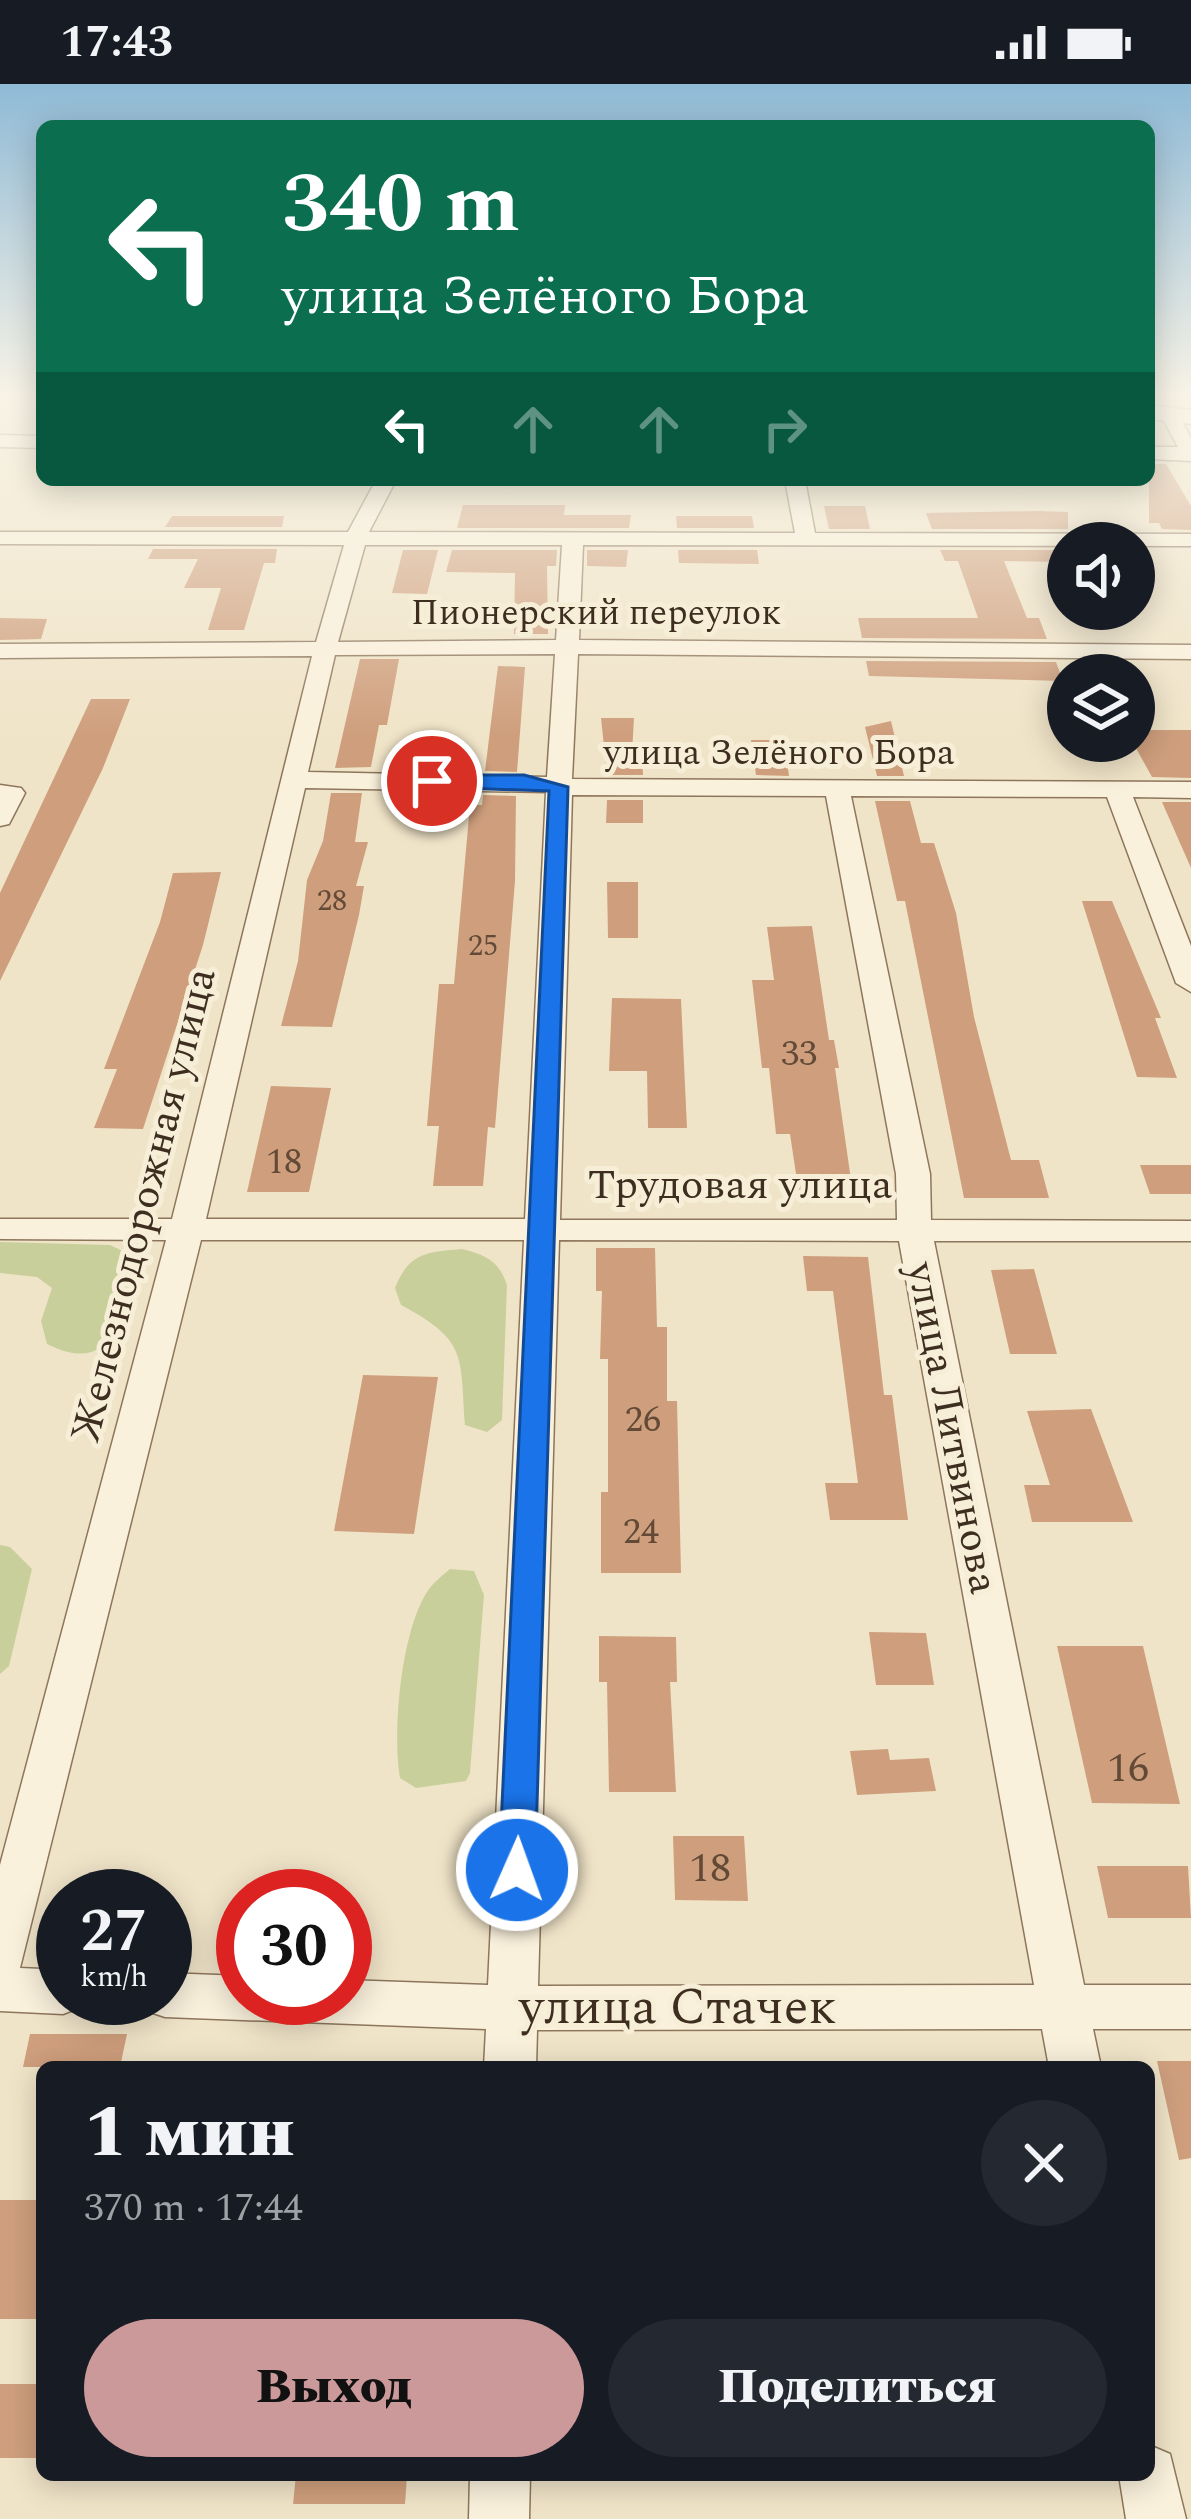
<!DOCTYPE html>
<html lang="ru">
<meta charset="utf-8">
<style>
:root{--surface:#171b24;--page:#242831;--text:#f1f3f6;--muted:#9ea1a6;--accent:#cc999b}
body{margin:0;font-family:Spectral,serif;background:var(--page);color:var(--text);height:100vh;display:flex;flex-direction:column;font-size:45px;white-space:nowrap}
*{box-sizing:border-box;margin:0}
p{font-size:39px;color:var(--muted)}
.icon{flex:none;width:66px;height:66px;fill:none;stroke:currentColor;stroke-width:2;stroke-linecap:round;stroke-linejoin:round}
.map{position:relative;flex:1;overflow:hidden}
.side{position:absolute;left:36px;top:1977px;width:1119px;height:420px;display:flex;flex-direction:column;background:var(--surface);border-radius:18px;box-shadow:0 6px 30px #0003}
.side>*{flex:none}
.banner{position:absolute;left:36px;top:36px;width:1119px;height:366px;border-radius:18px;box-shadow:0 6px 30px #0003;background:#0b6e4f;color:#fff;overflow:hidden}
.tools{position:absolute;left:1047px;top:438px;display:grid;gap:24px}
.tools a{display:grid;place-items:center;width:108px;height:108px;border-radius:50%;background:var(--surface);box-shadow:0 6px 30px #0003;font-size:60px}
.speed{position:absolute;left:36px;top:1785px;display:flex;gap:24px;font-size:60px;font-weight:700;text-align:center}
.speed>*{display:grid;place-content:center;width:156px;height:156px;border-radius:50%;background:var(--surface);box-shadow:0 6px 30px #0003;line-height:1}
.speed small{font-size:30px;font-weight:400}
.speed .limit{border:18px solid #d22;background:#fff;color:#111}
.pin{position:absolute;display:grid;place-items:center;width:102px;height:102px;color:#fff;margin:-51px;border:6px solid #fff;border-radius:50%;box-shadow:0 3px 12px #0007}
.me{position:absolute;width:132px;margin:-66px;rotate:2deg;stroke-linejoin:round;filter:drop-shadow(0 0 9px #0008)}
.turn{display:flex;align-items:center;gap:42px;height:252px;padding:0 48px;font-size:54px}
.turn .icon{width:156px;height:156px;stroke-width:2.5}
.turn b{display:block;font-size:84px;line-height:102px}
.lanes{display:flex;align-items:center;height:114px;padding:0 48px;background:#0003;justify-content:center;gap:60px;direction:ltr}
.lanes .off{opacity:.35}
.round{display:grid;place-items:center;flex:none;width:126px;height:126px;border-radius:63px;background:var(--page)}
.overview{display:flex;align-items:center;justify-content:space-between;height:204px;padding:0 48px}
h1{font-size:72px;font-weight:800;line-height:90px}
.button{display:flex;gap:24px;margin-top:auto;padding:24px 48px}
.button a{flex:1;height:138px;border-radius:72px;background:var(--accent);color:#111;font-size:48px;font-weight:800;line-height:138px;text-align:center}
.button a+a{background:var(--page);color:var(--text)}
.status{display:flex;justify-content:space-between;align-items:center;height:84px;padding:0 60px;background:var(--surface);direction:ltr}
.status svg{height:33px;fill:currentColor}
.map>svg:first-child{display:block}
.green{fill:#c9cf9b}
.building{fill:#cf9f7d}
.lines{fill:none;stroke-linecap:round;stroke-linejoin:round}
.minor-casing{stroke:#8d765c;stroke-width:3}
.tertiary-casing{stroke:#8d765c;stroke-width:3}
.minor{fill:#faf1dc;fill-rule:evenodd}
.tertiary{fill:#faf1dc;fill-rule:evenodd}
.route{fill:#1a73e8;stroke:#114b97;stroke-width:3}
.labels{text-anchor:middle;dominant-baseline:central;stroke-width:10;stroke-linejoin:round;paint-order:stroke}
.far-number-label{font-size:30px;fill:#624a37}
.far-street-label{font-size:36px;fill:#3d2e20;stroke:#f7eed8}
.number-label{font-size:36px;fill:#624a37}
.street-label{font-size:42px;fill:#3d2e20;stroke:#f7eed8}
.near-number-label{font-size:42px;fill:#624a37}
.near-street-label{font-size:51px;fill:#3d2e20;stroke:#f7eed8}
</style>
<div class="status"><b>17:43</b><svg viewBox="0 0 49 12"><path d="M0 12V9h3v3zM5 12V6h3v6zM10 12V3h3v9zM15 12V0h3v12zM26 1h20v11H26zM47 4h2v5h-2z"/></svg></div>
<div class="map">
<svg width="1191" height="2435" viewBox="0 0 1191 2435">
<rect width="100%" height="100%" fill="#f0e4c8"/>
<g class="green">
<path d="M0 1158 110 1161 133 1172 141 1196C119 1241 108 1291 47 1260L41 1237 52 1204 37 1193 0 1189Z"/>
<path d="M462 1165C486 1171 499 1177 507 1201L502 1336 487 1348 465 1341C460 1271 468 1257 401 1221L395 1204C409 1169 426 1168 462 1165Z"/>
<path d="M0 1461 10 1463 32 1485 9 1582 0 1590Z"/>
<path d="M450 1485 474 1487 484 1511 470 1689 466 1697 416 1704 400 1694C392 1648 401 1544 429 1505 434 1498 443 1491 450 1485Z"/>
</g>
<g class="building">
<path d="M1149 380H1166L1191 422V446L1162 445 1159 439H1149Z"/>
<path d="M463 421H565L564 431H631L629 444H457Z"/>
<path d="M824 422H865L870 445H829Z"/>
<path d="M1037 427 1068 428V445H932L926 429Z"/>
<path d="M172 432H284L282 443H165Z"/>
<path d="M676 432H752L754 444H677Z"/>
<path d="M153 465H277L275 479H264L244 546H208L221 504H184L198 475H148Z"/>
<path d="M403 466H438L427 510 392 509Z"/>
<path d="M452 466H557L556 482H547L548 550H514L515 489 446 488Z"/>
<path d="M587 466H628L626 483 587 482Z"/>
<path d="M678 466H757L759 480 679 479Z"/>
<path d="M940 466H1068V478L1004 477 1027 534H1039L1047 555 862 554 858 534H978L958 477H945Z"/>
<path d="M0 534 47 535 41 555 0 556Z"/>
<path d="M360 575H399L387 641H379L371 683 335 684Z"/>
<path d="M866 577 1056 578 1063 597 869 592Z"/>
<path d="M498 582 525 583 517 688 485 687Z"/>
<path d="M91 615H130L103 684 0 897V809Z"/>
<path d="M601 634H634L632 669H642L643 691H607Z"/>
<path d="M891 637 904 692H877L865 643Z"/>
<path d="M1134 646H1191V694L1152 693 1132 657Z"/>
<path d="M751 656H784L789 692 756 691Z"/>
<path d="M331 709H362L355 758H368L356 802H364L359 831 332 943 281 942 298 877 307 796 323 757Z"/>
<path d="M483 711 516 712 515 797 495 1044 488 1043 483 1102H433L439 1042H427L439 900H454L470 721H482Z"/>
<path d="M607 716H643V739H606Z"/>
<path d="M875 717H910L921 759H934L956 829 974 933 1011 1076H1039L1049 1114H964L905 817H897Z"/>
<path d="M1162 718H1191V784Z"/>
<path d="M221 788 203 861 143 1045 94 1044 117 985H104L160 838 173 789Z"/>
<path d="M607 798H638V854H608Z"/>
<path d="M1082 817H1112L1161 934H1155L1177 994 1137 993Z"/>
<path d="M812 842 829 956H834L839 984H835L853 1110H799L790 1050H776L769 984H762L752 896H774L767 843Z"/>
<path d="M612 914 681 915 687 1044H648L647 987H609Z"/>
<path d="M271 1002 331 1004 309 1108H247Z"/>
<path d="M1140 1081H1191V1110H1150Z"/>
<path d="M596 1164H655L657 1243H667V1317H677L681 1489H601V1408H608V1275H600L602 1207H596Z"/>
<path d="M803 1172 868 1173 884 1311H892L908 1436H830L825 1399H858L833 1207H807Z"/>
<path d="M1034 1185 1057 1270H1010L991 1186Z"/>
<path d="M363 1291 438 1293 414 1450 334 1447Z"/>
<path d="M1091 1325 1133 1438H1032L1024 1401H1050L1027 1327Z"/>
<path d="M869 1548 926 1549 934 1601H876Z"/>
<path d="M599 1552 676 1553 677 1598H670L676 1708H609L607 1598H599Z"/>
<path d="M1057 1562H1143L1180 1720 1092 1719Z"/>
<path d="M888 1665 890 1676 929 1674 936 1707 857 1711 850 1667Z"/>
<path d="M673 1752H744L748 1817 675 1816Z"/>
<path d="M1097 1782H1188L1191 1834H1108Z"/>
<path d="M30 1950H127L120 1983H23Z"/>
<path d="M1157 1977H1191V2074L1179 2076Z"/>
<rect x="0" y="2116" width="42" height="119"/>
<rect x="0" y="2300" width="42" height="74"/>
<path d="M296 2391H407L405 2420H293Z"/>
</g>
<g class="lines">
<defs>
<g id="minor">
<path d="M1163 326 1178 330 1191 354V377L1149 375V363H1178L1160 330Z"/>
<path d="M0 351 42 352V364L0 363Z"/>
<path d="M376 396H396L369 448 795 449 785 396H805L815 449 1191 450V462L583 461 579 556 1191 561V575L578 570 572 695 1191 698V714L1133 713 1191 862V908L1176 899 1107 713 851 712 930 1090 931 1136 1191 1137V1157H934L1084 1901H1191V1945H1093L1101 1983H1049L1042 1945 537 1946 536 1983H484L486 1945 165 1933 147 1927 141 1914H165V1889L243 1892V1914H345V1896L488 1901 524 1156H201L20 1884 63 1886V1914H85L81 1923 63 1930 0 1927V1781L166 1156 0 1155V1135H172L312 572 0 574V560L316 558 344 461 0 460V448H348ZM365 461H562L556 556 338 558ZM555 570 547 693 308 688 335 571ZM305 704 546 708 525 1135H206ZM572 711 826 712 896 1090 897 1136H560ZM559 1156 899 1157 1034 1901 538 1902Z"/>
<path d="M0 701 21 704 25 709 9 740 0 742Z"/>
<path d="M1149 2361 1170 2370 1186 2435H1126L1119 2391H1149Z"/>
<path d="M470 2391H530L529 2435H469Z"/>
</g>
<path id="tertiary" d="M1149 321 1191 326V340L1149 335Z"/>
</defs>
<use href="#minor" class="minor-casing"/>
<use href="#tertiary" class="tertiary-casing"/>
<use href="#minor" class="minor"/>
<use href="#tertiary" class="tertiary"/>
</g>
<linearGradient id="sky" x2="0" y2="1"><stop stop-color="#8fbad6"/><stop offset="0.48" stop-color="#f8f3e6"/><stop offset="1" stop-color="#f8f3e6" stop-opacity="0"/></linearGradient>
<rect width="1191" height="650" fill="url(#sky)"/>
<path class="route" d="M524 691 568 703 535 1786 530 1797 517 1801 504 1797 499 1786 549 707 432 703 422 697 432 691Z"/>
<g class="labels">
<g class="far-number-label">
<text x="332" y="817">28</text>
<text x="483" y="862">25</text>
</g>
<g class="far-street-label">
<text x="596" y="529">Пионерский переулок</text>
<text x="779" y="669">улица Зелёного Бора</text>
</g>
<g class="number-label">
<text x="799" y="970">33</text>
<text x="284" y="1078">18</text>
<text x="643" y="1336">26</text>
<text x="641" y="1448">24</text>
</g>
<g class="street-label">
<text x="740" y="1101">Трудовая улица</text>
<text transform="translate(144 1121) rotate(-76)">Железнодорожная улица</text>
<text transform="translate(952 1344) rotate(79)">улица Литвинова</text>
</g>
<g class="near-number-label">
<text x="1128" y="1684">16</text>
<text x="710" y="1784">18</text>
</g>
<g class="near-street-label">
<text x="678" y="1924">улица Стачек</text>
</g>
</g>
</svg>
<div class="tools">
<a><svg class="icon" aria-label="sound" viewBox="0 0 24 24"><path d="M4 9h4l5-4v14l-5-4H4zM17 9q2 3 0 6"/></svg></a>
<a><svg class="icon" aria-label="layers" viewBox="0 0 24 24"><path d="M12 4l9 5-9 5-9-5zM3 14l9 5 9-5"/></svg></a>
</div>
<div class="speed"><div>27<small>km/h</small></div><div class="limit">30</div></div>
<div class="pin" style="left:432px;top:697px;background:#d93025"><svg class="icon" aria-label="arrive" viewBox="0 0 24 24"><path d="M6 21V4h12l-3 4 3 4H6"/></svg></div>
<svg class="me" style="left:517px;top:1786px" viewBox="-20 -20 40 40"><circle r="17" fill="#1a73e8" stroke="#fff" stroke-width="3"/><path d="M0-11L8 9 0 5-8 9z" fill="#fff"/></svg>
<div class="banner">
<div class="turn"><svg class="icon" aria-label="left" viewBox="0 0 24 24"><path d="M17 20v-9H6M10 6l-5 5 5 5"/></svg><div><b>340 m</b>улица Зелёного Бора</div></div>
<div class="lanes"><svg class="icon" aria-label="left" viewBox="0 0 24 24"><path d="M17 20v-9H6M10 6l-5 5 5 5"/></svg><svg class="icon off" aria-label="ahead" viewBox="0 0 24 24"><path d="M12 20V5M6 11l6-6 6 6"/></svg><svg class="icon off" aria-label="ahead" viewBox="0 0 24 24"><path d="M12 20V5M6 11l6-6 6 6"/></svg><svg class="icon off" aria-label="right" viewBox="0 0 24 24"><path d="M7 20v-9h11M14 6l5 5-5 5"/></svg></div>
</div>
<section class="side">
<div class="overview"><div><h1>1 мин</h1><p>370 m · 17:44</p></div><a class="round"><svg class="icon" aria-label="close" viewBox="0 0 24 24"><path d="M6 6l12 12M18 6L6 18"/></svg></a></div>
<div class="button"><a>Выход</a><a>Поделиться</a></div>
</section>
</div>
